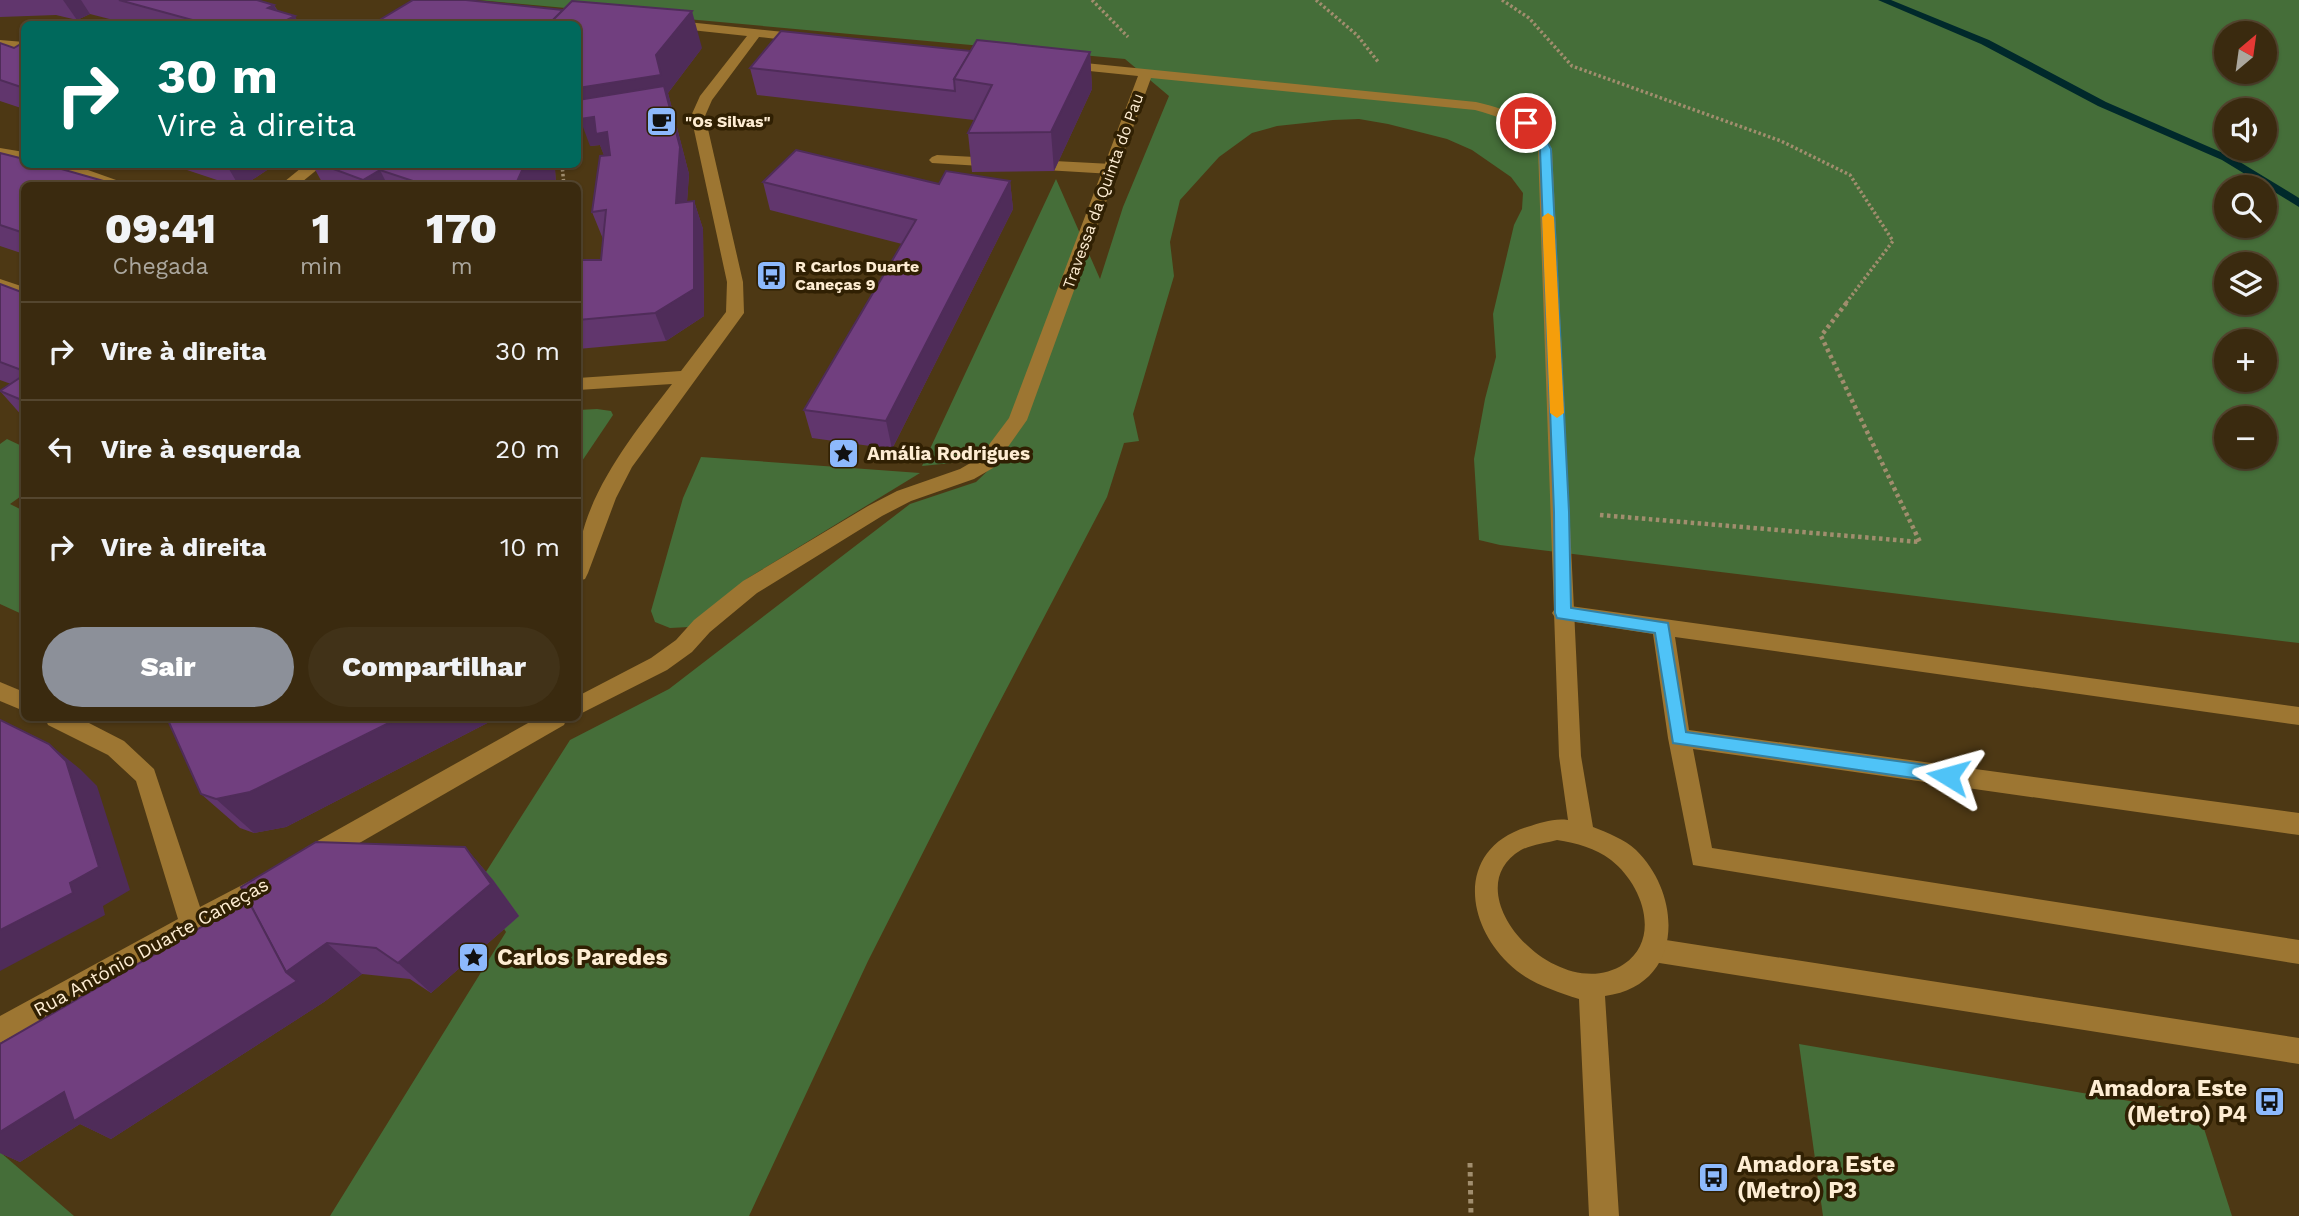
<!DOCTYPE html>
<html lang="pt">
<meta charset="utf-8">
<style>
:root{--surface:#3a2a0f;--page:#413218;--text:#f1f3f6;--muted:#aba79e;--line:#54462f;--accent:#8c9099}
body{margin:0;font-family:"Work Sans",sans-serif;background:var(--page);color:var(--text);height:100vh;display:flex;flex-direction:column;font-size:26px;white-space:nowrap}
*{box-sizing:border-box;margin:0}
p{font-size:23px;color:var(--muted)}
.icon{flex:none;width:38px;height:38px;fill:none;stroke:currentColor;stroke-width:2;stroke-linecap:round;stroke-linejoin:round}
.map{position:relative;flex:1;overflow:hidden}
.sheet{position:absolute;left:21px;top:182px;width:560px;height:539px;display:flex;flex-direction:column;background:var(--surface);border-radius:10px;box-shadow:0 2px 5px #0004,0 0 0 2px var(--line)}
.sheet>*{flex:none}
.hud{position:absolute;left:21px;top:21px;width:560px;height:147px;border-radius:10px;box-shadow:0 2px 5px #0004,0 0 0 2px var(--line);background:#00695c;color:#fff;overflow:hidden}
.needle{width:46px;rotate:29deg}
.tools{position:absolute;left:2214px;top:21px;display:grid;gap:14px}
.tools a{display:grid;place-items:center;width:63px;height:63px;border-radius:50%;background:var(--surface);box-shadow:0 2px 5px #0004,0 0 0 2px var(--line);font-size:35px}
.pin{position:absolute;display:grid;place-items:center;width:60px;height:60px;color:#fff;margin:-30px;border:4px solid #fff;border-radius:50%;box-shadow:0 2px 7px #0007}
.me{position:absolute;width:77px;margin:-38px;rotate:278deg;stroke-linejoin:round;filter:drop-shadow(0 0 5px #0008)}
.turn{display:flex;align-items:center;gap:24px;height:147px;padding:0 21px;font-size:32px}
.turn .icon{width:91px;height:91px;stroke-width:2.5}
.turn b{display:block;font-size:49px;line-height:60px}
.eta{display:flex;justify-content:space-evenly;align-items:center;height:119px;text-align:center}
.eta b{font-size:42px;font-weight:800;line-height:49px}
.primary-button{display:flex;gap:14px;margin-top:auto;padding:14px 21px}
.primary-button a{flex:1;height:80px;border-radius:42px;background:var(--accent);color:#fff;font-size:28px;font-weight:800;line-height:80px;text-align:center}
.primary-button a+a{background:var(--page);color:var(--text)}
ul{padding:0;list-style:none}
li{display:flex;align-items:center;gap:21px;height:98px;padding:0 21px;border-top:2px solid var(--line)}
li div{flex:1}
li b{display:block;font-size:26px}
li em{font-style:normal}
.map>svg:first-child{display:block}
.green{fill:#456e39;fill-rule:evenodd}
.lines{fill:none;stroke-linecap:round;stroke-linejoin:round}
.stream{fill:#00292b;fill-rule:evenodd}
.path-far2{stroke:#a18e6e;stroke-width:3.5;stroke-dasharray:2.5 2.5;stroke-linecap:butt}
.path-far1{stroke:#a18e6e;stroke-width:4.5;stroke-dasharray:3.5 3.5;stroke-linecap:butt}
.path{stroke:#a18e6e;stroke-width:5;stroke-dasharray:4.5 4.5;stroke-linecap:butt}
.lane{fill:#9d7632;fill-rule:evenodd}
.street{fill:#9d7632;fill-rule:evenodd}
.wall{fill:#61366d}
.shaded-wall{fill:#4f2c59}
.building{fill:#713f7f;stroke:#4f2c59;stroke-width:2}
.route{fill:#4fc3f7;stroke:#337fa1;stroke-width:2}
.slow{fill:#f59e0b}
.labels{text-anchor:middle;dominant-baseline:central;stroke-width:7;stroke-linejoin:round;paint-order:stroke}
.far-poi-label{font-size:16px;font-weight:bold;fill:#feedd3;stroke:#302003;text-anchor:start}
.far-street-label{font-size:16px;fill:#feedd3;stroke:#302003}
.poi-label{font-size:19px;font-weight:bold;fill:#feedd3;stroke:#302003;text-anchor:start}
.street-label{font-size:19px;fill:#feedd3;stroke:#302003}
.near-poi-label{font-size:23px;font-weight:bold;fill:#feedd3;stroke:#302003;text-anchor:start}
</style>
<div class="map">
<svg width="2299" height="1216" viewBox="0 0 2299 1216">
<rect width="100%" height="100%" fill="#4d3814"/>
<g class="green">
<path d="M478 0H2299V643L1500 545 1479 540 1474 459 1485 399 1496 357 1493 314 1514 225 1522 209 1523 193 1511 177 1472 150 1447 139 1388 124 1359 119 1333 120 1277 126 1252 133 1219 157 1180 200 1170 242 1174 276 1133 414 1139 441 1124 443 1107 497 986 728 868 961 749 1216H330L506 932 477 886 570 740 669 689 910 504 976 482 1001 458 922 466 1056 179 1100 279 1123 207 1169 96 1125 59ZM2226 33H2264V72H2226ZM2226 110H2264V149H2226ZM2226 187H2264V226H2226ZM2226 264H2264V303H2226ZM2226 341H2264V380H2226ZM2226 418H2264V457H2226Z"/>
<path d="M597 409 611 411 613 415 578 467V410Z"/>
<path d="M7 439 24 447V494L10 504 24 511V615L0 604V444Z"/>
<path d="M701 457 920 473 748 578 689 627 670 628 655 622 651 611 683 498Z"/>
<path d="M1799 1044 2199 1113 2232 1216H1823Z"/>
<path d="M0 1152 74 1216H0Z"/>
</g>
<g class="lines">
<path class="stream" d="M1878 0H1891L1989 40 2106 102 2230 156 2299 198V207L2222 160 2098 106 1981 44Z"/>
<g class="path-far2">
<path d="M1092 0 1128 37"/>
<path d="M1316 0 1357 35 1379 63"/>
<path d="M1502 0 1529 18 1572 66 1781 141 1850 175 1893 241 1846 303"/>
<path d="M562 164 564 186"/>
</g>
<path class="path-far1" d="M1600 515 1920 542 1821 336 1848 301"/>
<path class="path" d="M1470 1163 1471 1216"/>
<g class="lane">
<path d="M937 155 1112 164 1120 169 1112 174 932 163 929 160 932 157Z"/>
<path d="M1563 605 2299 707V725L1675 637 1689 730 2299 813V835L1693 749 1712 848 2299 940V964L1693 865 1668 738 1653 634 1556 619 1552 613 1556 607Z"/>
<path d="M1653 938 2299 1038V1064L1653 962 1644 959 1640 950 1644 941Z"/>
</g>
<g class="street">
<path d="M668 20 803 34 810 38 803 42 759 37 712 100 705 116 743 282 744 313 632 467 616 498 588 573 585 579 578 581C571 510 631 437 672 384L578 390V378L681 371 726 312 727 282 691 116 700 96 747 36 663 27 661 24Z"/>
<path d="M0 40 24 42V50L0 48Z"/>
<path d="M1065 61 1476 102C1509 110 1535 119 1552 149L1581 756 1593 827C1608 833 1624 839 1636 850 1684 897 1683 986 1605 996L1619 1216H1589L1579 999C1553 990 1528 983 1508 963 1463 919 1459 848 1527 827 1541 823 1553 818 1568 820L1559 756 1538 149C1524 125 1501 117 1475 110L1151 78 1027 420 993 468 974 479 911 501 882 516 757 593 710 632 692 652 667 670 578 715V696L651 658 676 640 694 620 743 581 868 506 897 491 960 469 979 458 1009 418 1138 76 1060 68V62ZM1557 840C1577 843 1595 848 1611 860 1642 884 1662 938 1624 964 1558 1008 1450 892 1521 850 1531 845 1546 843 1557 840Z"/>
<path d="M0 148 24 152V160L0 156Z"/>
<path d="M46 164H71L133 186H108Z"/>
<path d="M306 164H324L297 186H279Z"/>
<path d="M0 279 24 287V298L0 290Z"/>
<path d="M0 682 24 692V711L0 701Z"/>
<path d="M45 718H77L89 723 124 741 154 769 200 907 271 870 280 873 283 881 280 889 0 1043V1016L178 919 136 781 108 755 48 725Z"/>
<path d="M537 718H567L564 725 323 864 314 867 305 864 302 856 305 848Z"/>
</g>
</g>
<g class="wall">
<path d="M0 0H257L274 5 278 11 299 24H129L90 14 77 20 56 15 0 17Z"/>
<path d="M24 42V109L0 101V43L14 48Z"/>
<path d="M702 48 668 93 689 174 687 202 694 201 703 229 704 316 666 341 578 349V260H601L603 239 592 212 604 155 600 145 590 146Z"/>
<path d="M971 51 1090 52 1092 89 1054 171 972 172 968 133 974 120 757 95 750 68Z"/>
<path d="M0 153 24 186V254L0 246Z"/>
<path d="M169 164H292L285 170 273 166 243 186H235Z"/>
<path d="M312 164H553L555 169 556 186H324Z"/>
<path d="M1010 181 1013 209 892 449 812 438 804 410 902 244 770 210 763 182 939 184Z"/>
<path d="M0 284 24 293V418L0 391 11 384 0 380Z"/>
<path d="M167 718H497L286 827 254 833 240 828 201 794Z"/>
<path d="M465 847 493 880 519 916 431 993 410 979 362 974 324 1002 111 1139 80 1124 20 1162 0 1153V1044Z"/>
</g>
<g class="shaded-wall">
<path d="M63 0H81L90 14 77 20Z"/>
<path d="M274 5 283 22 295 16 299 24H276L268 8Z"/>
<path d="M692 11 702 48 668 93 689 174 685 231 607 132 617 159 606 161 600 145 590 146 580 119 578 88 656 55Z"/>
<path d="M1090 52 1092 89 1054 171 1051 132Z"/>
<path d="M226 164H272L273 166 243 186H239Z"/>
<path d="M282 164H292L285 170Z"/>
<path d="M525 164H553L555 169 556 186H515Z"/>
<path d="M380 170 388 186H366L363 180Z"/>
<path d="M1010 181 1013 209 892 449 886 421Z"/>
<path d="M694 201 703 229 704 316 666 341 655 313Z"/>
<path d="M399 718H497L286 827 254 833 216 799Z"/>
<path d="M49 744 80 769 97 786 130 890 103 906 105 915 0 971V930L70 883Z"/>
<path d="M465 847 493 880 519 916 431 993 398 963Z"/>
<path d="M327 943 362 974 324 1002 111 1139 80 1124 20 1162 0 1153V1132L64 1092 286 972Z"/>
</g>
<g class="building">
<path d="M119 0H257L274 5 268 8 295 16 279 24H207Z"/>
<path d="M413 0H466L563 10 549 24H373Z"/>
<path d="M572 1 692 11 656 55 661 75 578 88V24H549Z"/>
<path d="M781 31 971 51 954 79 955 91 750 68Z"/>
<path d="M977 40 1090 52 1051 132 968 133 992 85 954 79Z"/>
<path d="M24 42V88L0 80V43L14 48Z"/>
<path d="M664 86 680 147 676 203 694 201V289L655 313 578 320V260H601L606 210 592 212 600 156 610 155 607 132 596 134 594 117 580 119 578 100Z"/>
<path d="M796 150 939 184 946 171 1010 181 886 421 804 410 916 220 763 182Z"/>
<path d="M0 153 24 159V164H44L121 186H24V233L0 225Z"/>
<path d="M320 164H525L515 186H428L380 170 363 180Z"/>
<path d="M0 284 24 293V371L0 362Z"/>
<path d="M24 375V401L0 391Z"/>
<path d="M167 718H399L250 792 216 799 201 794Z"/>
<path d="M0 720 49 744 66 761 99 867 70 883 73 893 0 930Z"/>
<path d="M316 842 465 847 491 884 398 963 376 948 327 943 286 972 241 887Z"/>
<path d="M248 900 286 972 297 981 74 1121 64 1092 0 1132V1044Z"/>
</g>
<path class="route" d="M1522 121H1530L1542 132 1551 149 1569 512 1571 608 1668 623 1686 732 1948 768 1955 770 1957 776 1955 781 1948 783 1673 743 1655 633 1557 618 1555 613 1554 512 1540 149 1533 136 1520 123Z"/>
<path class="slow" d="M1548 213 1554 217 1564 413 1557 418 1550 413 1542 217Z"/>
<defs>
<symbol id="cafe-square" viewBox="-11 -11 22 22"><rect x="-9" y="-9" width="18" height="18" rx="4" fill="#8db9fc" stroke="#302003"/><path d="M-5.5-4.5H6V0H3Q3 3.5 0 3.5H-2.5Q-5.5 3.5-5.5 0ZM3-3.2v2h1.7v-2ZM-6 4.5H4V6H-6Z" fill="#111"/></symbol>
<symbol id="bus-square" viewBox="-11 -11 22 22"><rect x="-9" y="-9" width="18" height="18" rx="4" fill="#8db9fc" stroke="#302003"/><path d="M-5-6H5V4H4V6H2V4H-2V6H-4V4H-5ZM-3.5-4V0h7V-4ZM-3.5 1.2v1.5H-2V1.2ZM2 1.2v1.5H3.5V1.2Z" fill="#111"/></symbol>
<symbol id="sight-square" viewBox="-11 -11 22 22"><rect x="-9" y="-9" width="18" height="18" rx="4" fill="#8db9fc" stroke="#302003"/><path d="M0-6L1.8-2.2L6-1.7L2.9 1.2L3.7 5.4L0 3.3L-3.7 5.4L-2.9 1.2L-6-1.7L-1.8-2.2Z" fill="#111"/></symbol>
</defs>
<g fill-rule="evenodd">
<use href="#cafe-square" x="644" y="104" width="35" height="35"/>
<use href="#bus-square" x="754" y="258" width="35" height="35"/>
<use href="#sight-square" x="826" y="436" width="35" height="35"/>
<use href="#sight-square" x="456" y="940" width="35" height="35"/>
<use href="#bus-square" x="2252" y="1084" width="35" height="35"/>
<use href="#bus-square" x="1696" y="1160" width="35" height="35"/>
</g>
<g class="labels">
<g class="far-poi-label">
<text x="685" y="121">"Os Silvas"</text>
<text x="795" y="266">R Carlos Duarte<tspan x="795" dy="18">Caneças 9</tspan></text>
</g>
<g class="far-street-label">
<text transform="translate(1103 191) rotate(-70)">Travessa da Quinta do Pau</text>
</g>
<g class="poi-label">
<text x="867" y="453">Amália Rodrigues</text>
</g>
<g class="street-label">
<text transform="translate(151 947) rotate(-29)">Rua António Duarte Caneças</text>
</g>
<g class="near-poi-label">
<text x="497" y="957">Carlos Paredes</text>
<text x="2247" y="1088" text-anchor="end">Amadora Este<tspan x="2247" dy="26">(Metro) P4</tspan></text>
<text x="1737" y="1164">Amadora Este<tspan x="1737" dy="26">(Metro) P3</tspan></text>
</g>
</g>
</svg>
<div class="tools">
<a><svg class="needle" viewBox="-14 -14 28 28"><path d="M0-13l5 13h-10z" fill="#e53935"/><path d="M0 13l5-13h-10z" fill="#aba79e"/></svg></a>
<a><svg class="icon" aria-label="sound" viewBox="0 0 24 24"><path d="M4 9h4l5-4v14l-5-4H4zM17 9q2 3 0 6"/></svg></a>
<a><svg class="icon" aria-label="search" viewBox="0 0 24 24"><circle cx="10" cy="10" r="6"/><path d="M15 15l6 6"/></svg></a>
<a><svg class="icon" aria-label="layers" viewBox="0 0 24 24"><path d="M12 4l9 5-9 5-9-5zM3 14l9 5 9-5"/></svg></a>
<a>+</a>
<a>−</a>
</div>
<div class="pin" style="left:1526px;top:123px;background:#d93025"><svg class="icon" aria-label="arrive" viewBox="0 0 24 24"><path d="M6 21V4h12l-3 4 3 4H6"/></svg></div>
<svg class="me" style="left:1948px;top:776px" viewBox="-20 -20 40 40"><path d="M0-17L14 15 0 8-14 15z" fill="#4fc3f7" stroke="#fff" stroke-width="4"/></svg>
<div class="hud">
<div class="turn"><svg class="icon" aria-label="right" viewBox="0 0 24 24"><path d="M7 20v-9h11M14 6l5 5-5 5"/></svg><div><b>30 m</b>Vire à direita</div></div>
</div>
<section class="sheet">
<div class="eta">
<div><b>09:41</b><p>Chegada</p></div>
<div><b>1</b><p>min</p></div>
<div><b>170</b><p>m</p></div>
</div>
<ul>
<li><svg class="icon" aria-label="right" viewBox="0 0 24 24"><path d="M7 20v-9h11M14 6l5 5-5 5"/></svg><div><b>Vire à direita</b></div><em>30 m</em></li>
<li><svg class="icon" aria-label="left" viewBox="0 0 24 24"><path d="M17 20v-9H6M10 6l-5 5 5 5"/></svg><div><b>Vire à esquerda</b></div><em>20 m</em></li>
<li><svg class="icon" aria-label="right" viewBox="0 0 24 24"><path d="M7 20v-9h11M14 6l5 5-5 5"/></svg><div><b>Vire à direita</b></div><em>10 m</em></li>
</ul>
<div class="primary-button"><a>Sair</a><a>Compartilhar</a></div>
</section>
</div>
